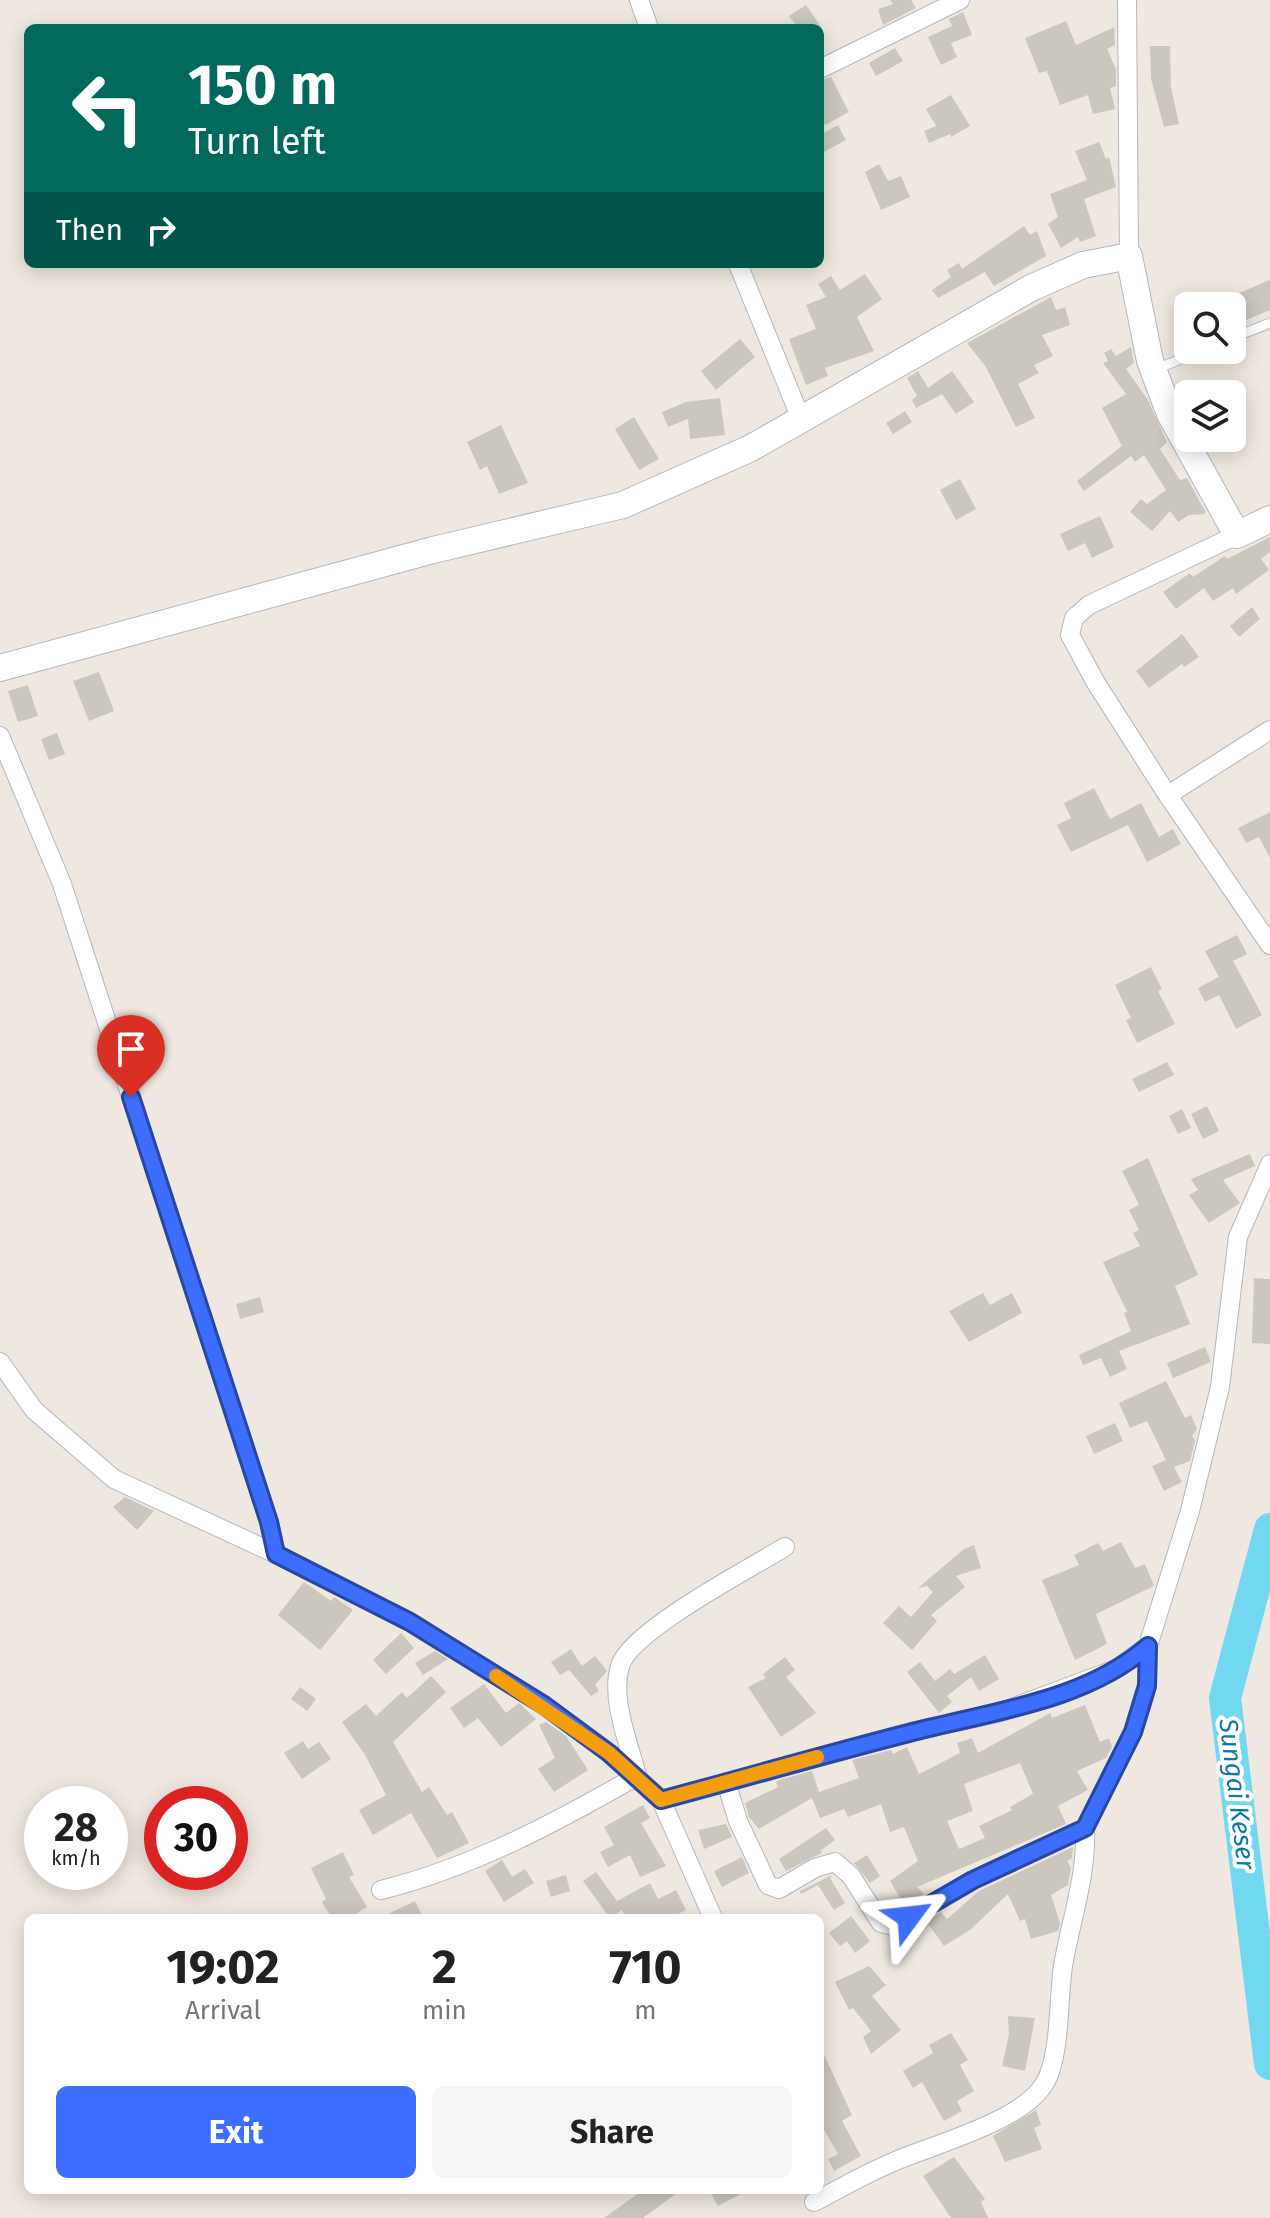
<!DOCTYPE html>
<style>
:root{--surface:#fff;--page:#f6f6f6;--text:#222;--muted:#767676;--accent:#3d6eff}
body{margin:0;font-family:"Fira Sans",sans-serif;background:var(--page);color:var(--text);height:100vh;display:flex;flex-direction:column;font-size:30px;white-space:nowrap}
*{box-sizing:border-box;margin:0}
p{font-size:26px;color:var(--muted)}
.icon{flex:none;width:44px;height:44px;fill:none;stroke:currentColor;stroke-width:2;stroke-linecap:round;stroke-linejoin:round}
.map{position:relative;flex:1;overflow:hidden}
.side{position:absolute;left:24px;top:1914px;width:800px;height:280px;display:flex;flex-direction:column;background:var(--surface);border-radius:12px;box-shadow:0 4px 20px #0003}
.side>*{flex:none}
.guide{position:absolute;left:24px;top:24px;width:800px;height:244px;border-radius:12px;box-shadow:0 4px 20px #0003;background:#00695c;color:#fff;overflow:hidden}
.buttons{position:absolute;left:1174px;top:292px;display:grid;gap:16px}
.buttons a{display:grid;place-items:center;width:72px;height:72px;border-radius:12px;background:var(--surface);box-shadow:0 4px 20px #0003;font-size:40px}
.speed{position:absolute;left:24px;top:1786px;display:flex;gap:16px;font-size:40px;font-weight:700;text-align:center}
.speed>*{display:grid;place-content:center;width:104px;height:104px;border-radius:50%;background:var(--surface);box-shadow:0 4px 20px #0003;line-height:1}
.speed small{font-size:20px;font-weight:400}
.speed .limit{border:12px solid #d22;background:#fff;color:#111}
.pin{position:absolute;display:grid;place-items:center;width:68px;height:68px;color:#fff;margin:-82px -34px;border-radius:50% 50% 50% 0;rotate:-45deg;box-shadow:0 0 8px #0007}
.pin .icon{rotate:45deg}
.me{position:absolute;width:88px;margin:-44px;rotate:60deg;stroke-linejoin:round;filter:drop-shadow(0 0 6px #0008)}
.turn{display:flex;align-items:center;gap:28px;height:168px;padding:0 32px;font-size:36px}
.turn .icon{width:104px;height:104px;stroke-width:2.5}
.turn b{display:block;font-size:56px;line-height:68px}
.then{display:flex;align-items:center;height:76px;padding:0 32px;background:#0003;gap:16px;font-size:30px}
.eta{display:flex;justify-content:space-evenly;align-items:center;height:136px;text-align:center}
.eta b{font-size:48px;font-weight:700;line-height:56px}
.action{display:flex;gap:16px;margin-top:auto;padding:16px 32px}
.action a{flex:1;height:92px;border-radius:12px;background:var(--accent);color:#fff;font-size:32px;font-weight:700;line-height:92px;text-align:center}
.action a+a{background:var(--page);color:var(--text)}
.map>svg:first-child{display:block}
.lines{fill:none;stroke-linecap:round;stroke-linejoin:round}
.river{stroke:#72d8f2;stroke-width:32}
.building{fill:#cbc6be;fill-rule:evenodd}
.lane-casing{stroke:#b3b7c1;stroke-width:11}
.street-casing{stroke:#b3b7c1;stroke-width:20}
.secondary-casing{stroke:#b3b7c1;stroke-width:28}
.lane{stroke:#fff;stroke-width:9}
.street{stroke:#fff;stroke-width:18}
.secondary{stroke:#fff;stroke-width:26}
.route-casing{stroke:#2848a6;stroke-width:20}
.route{stroke:#3d6eff;stroke-width:14}
.slow{stroke:#f59e0b;stroke-width:14}
.labels{text-anchor:middle;dominant-baseline:central;stroke-width:8;stroke-linejoin:round;paint-order:stroke}
.water-label{font-size:26px;font-style:italic;fill:#0a79a5;stroke:#fff}
</style>
<div class="map">
<svg width="1270" height="2218" viewBox="0 0 1270 2218">
<rect width="100%" height="100%" fill="#efe8e0"/>
<g class="lines">
<path class="river" d="M1270 1529 1225 1698 1270 2064"/>
</g>
<g class="building">
<path d="M890 0H911L916 8 883 25 878 9 893 4Z"/>
<path d="M806 5 822 28H798L789 16Z"/>
<path d="M963 12 972 35 951 43 957 57 941 65 928 37 952 26 949 19Z"/>
<path d="M1066 21 1076 45 1114 27 1115 45 1107 49 1116 69V86L1110 88 1115 109 1093 114 1088 95 1060 105 1047 71 1039 73 1025 38Z"/>
<path d="M1150 46H1170L1171 87 1179 124 1164 127 1151 79Z"/>
<path d="M895 48 903 61 876 76 869 63Z"/>
<path d="M831 77 849 112 825 125 820 115V81Z"/>
<path d="M951 95 970 126 951 137 950 134 929 143 924 131 936 126 926 109Z"/>
<path d="M838 125 846 140 820 154V135Z"/>
<path d="M1099 142 1106 159 1109 157 1116 187 1084 199 1096 236 1080 242 1078 237 1061 248 1048 224 1058 217 1050 194 1087 180 1075 151Z"/>
<path d="M879 164 888 181 901 176 910 197 881 210 865 172Z"/>
<path d="M1024 226 1030 235 1037 231 1046 256 994 286 985 272 938 298 932 290 951 277 947 270 959 263 962 269Z"/>
<path d="M865 274 882 299 857 317 874 351 825 368 828 376 806 385 789 339 816 329 806 305 826 297 818 284 831 276 840 290Z"/>
<path d="M1270 280V310L1232 326V296Z"/>
<path d="M1051 297 1056 310 1065 307 1070 325 1042 335 1053 356 1034 365 1039 373 1018 384 1035 418 1016 427 986 367 967 343Z"/>
<path d="M740 339 755 357 716 390 701 371Z"/>
<path d="M1131 347 1134 363 1126 369 1148 400 1167 442 1160 449 1180 480 1187 478 1205 511V514L1189 515 1178 522 1170 511 1152 531 1130 512 1141 499 1147 504 1166 490 1144 455 1135 462 1131 456 1084 491 1077 481 1122 446 1102 408 1126 394 1103 363 1108 361 1104 353 1111 349 1116 356Z"/>
<path d="M918 371 928 388 952 371 974 402 956 414 942 394 916 408 912 400 917 396 907 378Z"/>
<path d="M720 398 725 435 690 439 688 419 668 427 662 412 686 402Z"/>
<path d="M905 411 912 422 893 434 886 423Z"/>
<path d="M634 417 659 459 639 470 615 429Z"/>
<path d="M501 425 528 483 499 494 487 466 480 470 467 442Z"/>
<path d="M960 479 976 509 956 520 940 490Z"/>
<path d="M1100 516 1114 547 1092 558 1085 543 1068 551 1060 534Z"/>
<path d="M1270 537V552L1261 559 1269 570 1236 594 1233 588 1213 601 1204 588 1176 609 1163 592 1190 573 1193 577 1225 556 1227 559Z"/>
<path d="M1252 607 1260 619 1239 637 1230 626Z"/>
<path d="M1182 634 1199 657 1184 667 1182 664 1149 688 1136 671Z"/>
<path d="M99 672 114 711 89 721 73 681Z"/>
<path d="M28 685 38 716 18 722 8 691Z"/>
<path d="M57 733 65 754 49 760 41 739Z"/>
<path d="M1094 788 1110 819 1141 803 1159 837 1173 829 1181 844 1147 862 1128 825 1071 852 1057 825 1071 818 1064 803Z"/>
<path d="M1270 812V858L1259 837 1246 843 1238 828Z"/>
<path d="M1237 935 1247 954 1233 961 1262 1015 1236 1029 1219 995 1205 1002 1198 988 1219 977 1205 951Z"/>
<path d="M1151 967 1162 989 1158 991 1175 1024 1137 1043 1126 1020 1131 1018 1115 985Z"/>
<path d="M1167 1062 1174 1075 1139 1092 1132 1079Z"/>
<path d="M1207 1106 1219 1131 1203 1139 1191 1114Z"/>
<path d="M1182 1109 1191 1128 1178 1134 1169 1116Z"/>
<path d="M1250 1154 1255 1166 1223 1180 1240 1203 1209 1223 1189 1195 1198 1190 1191 1179Z"/>
<path d="M1148 1158 1198 1275 1175 1286 1190 1324 1119 1351 1127 1369 1110 1377 1101 1358 1083 1365 1079 1355 1131 1331 1124 1313 1127 1312 1103 1262 1140 1246 1133 1233 1139 1230 1129 1210 1139 1205 1122 1171Z"/>
<path d="M1254 1278 1270 1279V1344L1252 1343Z"/>
<path d="M983 1293 990 1305 1012 1293 1022 1313 969 1342 949 1311Z"/>
<path d="M260 1297 264 1312 240 1319 236 1304Z"/>
<path d="M1205 1347 1211 1362 1173 1378 1167 1363Z"/>
<path d="M1166 1381 1185 1418 1191 1415 1197 1429 1192 1436 1195 1441 1190 1461 1174 1467 1182 1482 1164 1491 1152 1466 1166 1460 1147 1421 1130 1428 1119 1403Z"/>
<path d="M1115 1423 1123 1441 1094 1454 1086 1436Z"/>
<path d="M125 1497 154 1511 137 1530 113 1507Z"/>
<path d="M1121 1542 1135 1568 1145 1564 1154 1586 1096 1614 1107 1644 1075 1660 1042 1580 1079 1565 1074 1555 1098 1543 1103 1551Z"/>
<path d="M974 1545 981 1568 956 1576 965 1587 931 1615 937 1621 912 1650 883 1623 899 1606 911 1617 933 1592 927 1586 918 1588 964 1549Z"/>
<path d="M304 1582 331 1601 334 1597 353 1610 320 1650 278 1615Z"/>
<path d="M401 1633 414 1648 386 1674 373 1660Z"/>
<path d="M571 1649 582 1666 595 1656 607 1671 595 1685 599 1691 591 1696 569 1670 560 1675 551 1662Z"/>
<path d="M435 1651 448 1659 423 1675 415 1663Z"/>
<path d="M985 1655 999 1679 979 1691 971 1677 947 1696 952 1702 939 1713 907 1672 920 1662 935 1681 950 1669 954 1674Z"/>
<path d="M785 1657 795 1670 786 1677 816 1713 781 1737 748 1687 766 1678 763 1674Z"/>
<path d="M431 1676 446 1692 393 1742 422 1792 429 1787 447 1815 452 1812 469 1843 437 1858 411 1813 373 1835 359 1810 386 1795 365 1755 342 1722 366 1704 376 1716 402 1692 407 1698Z"/>
<path d="M484 1684 506 1713 519 1703 536 1719 501 1747 478 1718 464 1728 450 1708Z"/>
<path d="M300 1687 316 1699 307 1711 291 1699Z"/>
<path d="M1085 1705 1100 1742 1109 1738 1112 1747 1106 1758 1077 1771 1088 1790 1058 1806 1066 1824 917 1887 924 1894 905 1906 890 1881 918 1861 904 1827 890 1832 881 1804 848 1817 844 1809 820 1818 812 1798 759 1829 749 1817 745 1803 778 1787 776 1782 779 1780 812 1771 819 1792 859 1778 852 1760 891 1750 893 1754 907 1747 919 1774 960 1753 957 1743 972 1738 978 1753 1050 1713 1052 1718ZM1020 1763 1033 1794 1010 1807 1012 1810 979 1826 985 1838 959 1849 947 1821 973 1811 964 1784Z"/>
<path d="M546 1722 566 1736 588 1770 554 1792 538 1769 555 1758 539 1725Z"/>
<path d="M303 1741 308 1749 319 1742 331 1759 302 1779 284 1753Z"/>
<path d="M643 1805 650 1818 641 1823 666 1866 640 1877 630 1855 608 1867 600 1852 614 1845 604 1827Z"/>
<path d="M726 1824 732 1837 704 1849 698 1830Z"/>
<path d="M826 1828 835 1840 820 1851 822 1853 786 1871 779 1859Z"/>
<path d="M1073 1847 1072 1858 1067 1861 1071 1868 1068 1885 1051 1895 1060 1923 1058 1931 1031 1939 1025 1919 1020 1921 1008 1894 970 1930 944 1946 929 1925 921 1933 917 1926 941 1912 947 1919 979 1891Z"/>
<path d="M343 1852 354 1875 349 1877 367 1907 349 1918H332L322 1902 326 1899 311 1868Z"/>
<path d="M867 1855 880 1876 870 1883 854 1863Z"/>
<path d="M742 1857 749 1873 722 1887 714 1871Z"/>
<path d="M502 1860 512 1877 525 1869 534 1883 504 1902 485 1871Z"/>
<path d="M596 1872 617 1901 650 1883 658 1899 676 1890 686 1910 670 1918H626L622 1910 610 1918 583 1881Z"/>
<path d="M566 1875 570 1891 551 1897 546 1881Z"/>
<path d="M832 1875 830 1878 845 1903 834 1910 818 1885 801 1894 800 1891Z"/>
<path d="M415 1901 423 1918H380Z"/>
<path d="M851 1916 870 1941 855 1953 847 1941 840 1946 829 1933Z"/>
<path d="M869 1966 886 1985 872 1996 901 2030 871 2054 863 2037 871 2031 853 2008 849 2010 835 1982Z"/>
<path d="M1008 2016 1035 2018 1025 2071 1002 2066 1009 2035Z"/>
<path d="M951 2033 968 2060 960 2065 974 2091 957 2101 962 2111 944 2121 922 2082 913 2088 903 2071 933 2053 929 2045Z"/>
<path d="M820 2046 852 2115 842 2121 861 2156 834 2171 828 2159 838 2154 824 2130 820 2132Z"/>
<path d="M1036 2110 1041 2125 1034 2128 1042 2149 1005 2162 993 2136Z"/>
<path d="M954 2157 985 2199 981 2202 988 2218H951L923 2176Z"/>
<path d="M643 2190H681L643 2218H604Z"/>
<path d="M709 2190H749L718 2206Z"/>
</g>
<g class="lines">
<defs>
<g id="lane">
<path d="M1232 338 1270 323"/>
<path d="M1154 370 1203 350"/>
</g>
<g id="street">
<path d="M639 0 649 28"/>
<path d="M1127 0 1129 256"/>
<path d="M820 69 960 0"/>
<path d="M738 264 801 419"/>
<path d="M1237 535 1089 605 1074 618 1070 635 1096 683 1165 791 1270 945"/>
<path d="M0 736 62 884 269 1522 276 1554 410 1622 544 1705 609 1753 661 1800 713 1918"/>
<path d="M1168 795 1270 730"/>
<path d="M0 1362 34 1410 114 1479 276 1554"/>
<path d="M726 1782 738 1821 768 1885 779 1889 815 1868 835 1862 851 1876 881 1923 894 1926 973 1880 1085 1828 1133 1732 1147 1686 1148 1646"/>
<path d="M661 1800 911 1732 1001 1712 1116 1669 1148 1646 1190 1511 1220 1387 1238 1237 1270 1164"/>
<path d="M381 1890C473 1867 555 1823 637 1776 629 1743 610 1699 620 1666 630 1631 751 1568 785 1547"/>
<path d="M814 2202C839 2189 865 2174 891 2163 931 2145 1018 2123 1043 2086 1061 2060 1058 1999 1063 1966 1071 1919 1087 1876 1085 1828"/>
</g>
<path id="secondary" d="M0 668 433 550 623 505 751 448 1031 288 1083 265 1129 256 1150 361 1170 414 1237 535 1270 519"/>
</defs>
<use href="#lane" class="lane-casing"/>
<use href="#street" class="street-casing"/>
<use href="#secondary" class="secondary-casing"/>
<use href="#lane" class="lane"/>
<use href="#street" class="street"/>
<use href="#secondary" class="secondary"/>
</g>
<g class="lines">
<defs>
<path id="route" d="M131 1097 269 1522 276 1554 410 1622 544 1705 609 1753 661 1800C744 1778 826 1754 909 1733 988 1712 1084 1702 1148 1646L1147 1686 1133 1732 1085 1828 973 1880 909 1917"/>
</defs>
<use href="#route" class="route-casing"/>
<use href="#route" class="route"/>
<path class="slow" d="M496 1676 609 1753 661 1800 817 1757"/>
</g>
<g class="labels">
<g class="water-label">
<text transform="translate(1237 1794) rotate(83)">Sungai Keser</text>
</g>
</g>
</svg>
<div class="buttons">
<a><svg class="icon" aria-label="search" viewBox="0 0 24 24"><circle cx="10" cy="10" r="6"/><path d="M15 15l6 6"/></svg></a>
<a><svg class="icon" aria-label="layers" viewBox="0 0 24 24"><path d="M12 4l9 5-9 5-9-5zM3 14l9 5 9-5"/></svg></a>
</div>
<div class="speed"><div>28<small>km/h</small></div><div class="limit">30</div></div>
<div class="pin" style="left:131px;top:1097px;background:#d93025"><svg class="icon" aria-label="arrive" viewBox="0 0 24 24"><path d="M6 21V4h12l-3 4 3 4H6"/></svg></div>
<svg class="me" style="left:909px;top:1917px" viewBox="-20 -20 40 40"><path d="M0-17L14 15 0 8-14 15z" fill="#3d6eff" stroke="#fff" stroke-width="4"/></svg>
<div class="guide">
<div class="turn"><svg class="icon" aria-label="left" viewBox="0 0 24 24"><path d="M17 20v-9H6M10 6l-5 5 5 5"/></svg><div><b>150 m</b>Turn left</div></div>
<div class="then">Then<svg class="icon" aria-label="right" viewBox="0 0 24 24"><path d="M7 20v-9h11M14 6l5 5-5 5"/></svg></div>
</div>
<section class="side">
<div class="eta">
<div><b>19:02</b><p>Arrival</p></div>
<div><b>2</b><p>min</p></div>
<div><b>710</b><p>m</p></div>
</div>
<div class="action"><a>Exit</a><a>Share</a></div>
</section>
</div>
